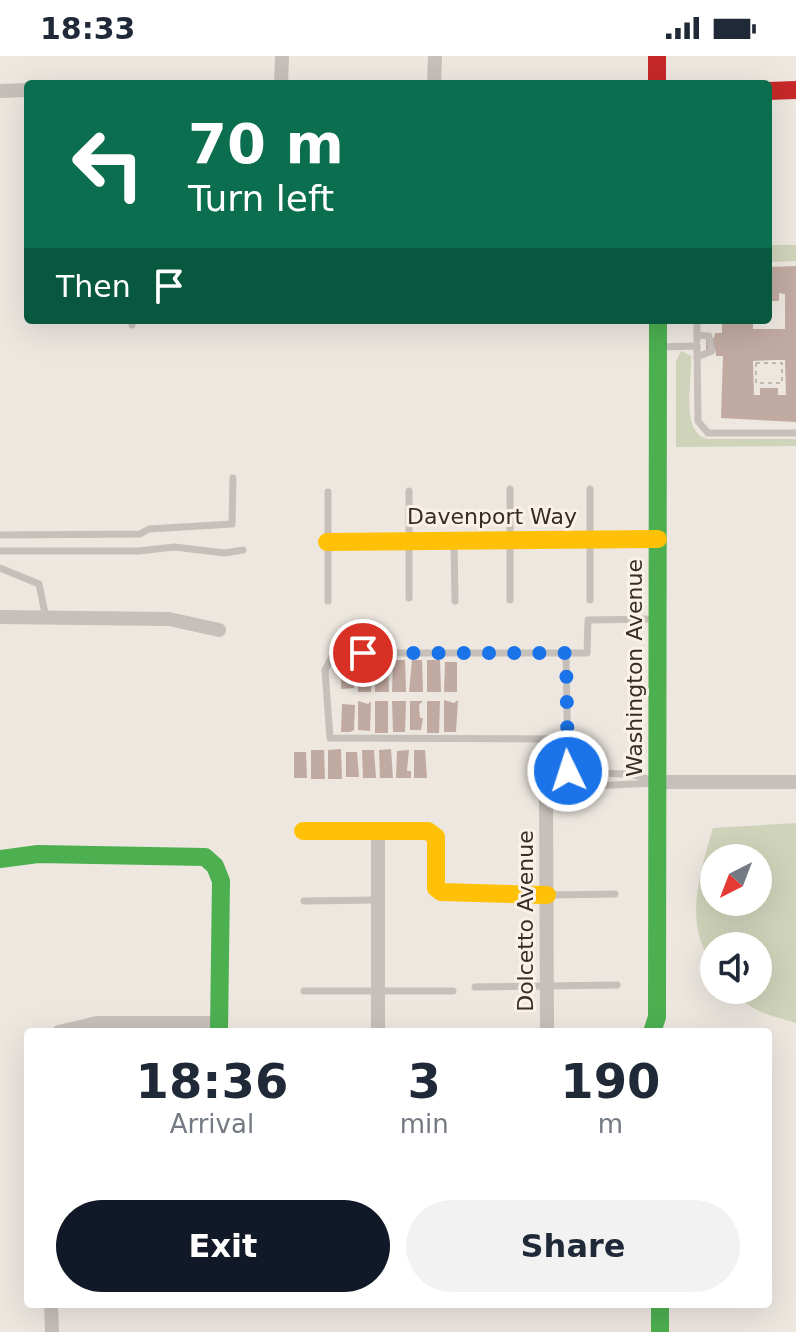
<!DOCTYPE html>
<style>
:root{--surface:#fff;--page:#f2f2f3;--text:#1f2937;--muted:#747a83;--accent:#111827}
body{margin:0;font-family:"DejaVu Sans",sans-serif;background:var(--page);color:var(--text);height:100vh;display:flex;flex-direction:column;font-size:30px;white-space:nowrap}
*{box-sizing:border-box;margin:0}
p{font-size:26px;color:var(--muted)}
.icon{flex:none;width:44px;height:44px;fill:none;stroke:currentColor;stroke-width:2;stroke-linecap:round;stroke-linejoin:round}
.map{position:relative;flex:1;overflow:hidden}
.panel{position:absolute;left:24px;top:972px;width:748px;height:280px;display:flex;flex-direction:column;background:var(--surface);border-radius:8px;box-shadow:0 8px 32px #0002}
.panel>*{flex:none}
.banner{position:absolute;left:24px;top:24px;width:748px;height:244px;border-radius:8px;box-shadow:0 8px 32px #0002;background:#0b6e4f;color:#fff;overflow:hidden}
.needle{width:52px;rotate:222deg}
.fabs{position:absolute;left:700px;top:788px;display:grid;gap:16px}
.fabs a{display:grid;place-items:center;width:72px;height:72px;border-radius:50%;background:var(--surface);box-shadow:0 8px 32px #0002;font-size:40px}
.pin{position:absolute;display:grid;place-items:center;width:68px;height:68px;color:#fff;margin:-34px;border:4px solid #fff;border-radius:50%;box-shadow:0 2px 8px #0007}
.me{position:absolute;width:88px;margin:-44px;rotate:356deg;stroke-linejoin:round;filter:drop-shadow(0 0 6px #0008)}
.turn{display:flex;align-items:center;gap:28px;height:168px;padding:0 32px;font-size:36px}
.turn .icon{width:104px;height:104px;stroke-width:2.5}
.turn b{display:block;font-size:56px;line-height:68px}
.then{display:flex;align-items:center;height:76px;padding:0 32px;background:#0003;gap:16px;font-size:30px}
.eta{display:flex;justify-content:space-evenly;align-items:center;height:136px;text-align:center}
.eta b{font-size:48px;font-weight:700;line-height:56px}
.primary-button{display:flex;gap:16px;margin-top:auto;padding:16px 32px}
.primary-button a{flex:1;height:92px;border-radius:48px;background:var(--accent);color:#fff;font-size:32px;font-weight:700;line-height:92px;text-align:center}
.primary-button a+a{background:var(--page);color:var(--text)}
.status{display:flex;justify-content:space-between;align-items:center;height:56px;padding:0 40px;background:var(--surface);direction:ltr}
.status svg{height:22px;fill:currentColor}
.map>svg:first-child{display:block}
.green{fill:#cfd3ba;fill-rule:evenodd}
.building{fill:#c1aaa1;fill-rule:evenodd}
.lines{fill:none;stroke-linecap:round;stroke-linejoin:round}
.path{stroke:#bfb7b2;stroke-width:2;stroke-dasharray:4 4;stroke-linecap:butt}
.lane{stroke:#c6bfba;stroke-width:7}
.street{stroke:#c6bfba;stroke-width:14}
.fast{stroke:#4caf50;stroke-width:18}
.slow{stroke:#ffc107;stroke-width:18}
.jam{stroke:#c62828;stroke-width:18}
.route{stroke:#1a73e8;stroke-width:14;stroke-dasharray:0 25.2}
.labels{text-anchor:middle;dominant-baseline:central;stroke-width:6;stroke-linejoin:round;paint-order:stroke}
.street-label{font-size:22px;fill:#372c28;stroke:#faf1e8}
</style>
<div class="status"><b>18:33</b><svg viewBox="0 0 49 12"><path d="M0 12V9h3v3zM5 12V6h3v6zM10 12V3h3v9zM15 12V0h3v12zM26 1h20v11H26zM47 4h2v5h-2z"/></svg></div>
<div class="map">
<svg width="796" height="1276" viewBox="0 0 796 1276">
<rect width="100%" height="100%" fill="#ede7e0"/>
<g class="green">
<path d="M768 189H796V205L768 206Z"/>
<path d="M681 295 691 300C693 322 679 377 708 383H796V390L676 391V305Z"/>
<path d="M796 767V967C772 960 748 955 732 934H758V890H714V910C682 869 700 816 713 772ZM758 802V846H714V802Z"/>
</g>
<g class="building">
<path d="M796 210V366L721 362 723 300H716V295H706V282H714L715 277H722V264H753V273H785V238L779 237V245H768V211ZM776 304H785L786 339H778V332H760V339H754L753 305Z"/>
<path d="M393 604H405L406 636H392Z"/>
<path d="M412 604H422L423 636H409Z"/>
<path d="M427 604H440L441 636H427Z"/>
<rect x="358" y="605" width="13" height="31"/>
<path d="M445 606H457V636H444Z"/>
<path d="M342 607H354V632L341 633Z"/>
<path d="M376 607H388L389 636H375Z"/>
<path d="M444 644 454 647 458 644 456 676H444Z"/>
<path d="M358 645 368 648 371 645 370 675 358 674Z"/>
<rect x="375" y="645" width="13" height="32"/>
<path d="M392 645H406L405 676H393Z"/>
<path d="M410 645H423L419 649 420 662H423L421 674H410Z"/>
<path d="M427 645H440L439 677H427Z"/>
<path d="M342 648 355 649 354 674 350 676H341Z"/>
<path d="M341 693 342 723H328V694Z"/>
<path d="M391 693 393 722H380L379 694Z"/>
<path d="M311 694H324L325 723H311Z"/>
<path d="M362 694H374L376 722H363Z"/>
<path d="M409 694 407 715H411V722H396L397 695Z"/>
<path d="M414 694H425L427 722H414Z"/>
<path d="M294 696H306L307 722H294Z"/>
<path d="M346 696H357L359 721H346Z"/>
</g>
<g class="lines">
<g class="path">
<path d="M769 249V245"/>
<rect x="756" y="307" width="26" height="20"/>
</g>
<g class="lane">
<path d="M132 264V269"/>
<path d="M697 264V284"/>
<path d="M697 279 709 280 712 295 697 301"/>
<path d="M660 291 697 290 698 365 708 377H796"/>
<path d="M510 433V544"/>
<path d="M590 433V544"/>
<path d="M328 436V545"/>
<path d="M0 479 140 478 149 473 232 468 233 422"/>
<path d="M454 486 455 545"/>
<path d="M0 495H138L174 491 225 497 243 494"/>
<path d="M0 512 39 528 46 562"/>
<path d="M409 542V435"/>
<path d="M566 597 568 715 590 730 656 727"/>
<path d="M565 683 330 682 325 614 334 597H587L588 564 657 563"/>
<path d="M581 724 588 717 630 718 655 725"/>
<path d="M549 839 615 838"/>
<path d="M304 845 377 844"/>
<path d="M475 931 617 929"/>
<path d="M304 935H453"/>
</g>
<g class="street">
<path d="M281 28 282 0"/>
<path d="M434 28 435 0"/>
<path d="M0 35 28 34"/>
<path d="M0 561 169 563 219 574"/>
<path d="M658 726H796"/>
<path d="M378 774V976"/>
<path d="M59 976 97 967H219"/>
<path d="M547 976 546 740 569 715"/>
<path d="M51 1248 52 1276"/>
</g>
<g class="fast">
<path d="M0 803 38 798 205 801 215 810 221 825 219 976"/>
<path d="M652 976 657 961 658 264"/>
<path d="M660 1248V1276"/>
</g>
<g class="slow">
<path d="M327 486 658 483"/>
<path d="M303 775H428L436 781V832L441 836 547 839"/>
</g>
<g class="jam">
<path d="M657 0V28"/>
<path d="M768 35 796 34"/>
</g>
</g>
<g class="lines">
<path class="route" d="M363 597H566L568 715"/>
</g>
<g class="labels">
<g class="street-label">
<text x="492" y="460">Davenport Way</text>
<text transform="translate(634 612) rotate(-90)">Washington Avenue</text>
<text transform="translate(525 865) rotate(-90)">Dolcetto Avenue</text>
</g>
</g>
</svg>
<div class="fabs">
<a><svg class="needle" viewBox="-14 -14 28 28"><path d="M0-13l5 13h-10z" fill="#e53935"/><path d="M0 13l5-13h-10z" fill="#747a83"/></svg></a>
<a><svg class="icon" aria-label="sound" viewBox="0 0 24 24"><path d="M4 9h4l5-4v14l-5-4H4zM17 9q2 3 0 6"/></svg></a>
</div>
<div class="pin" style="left:363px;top:597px;background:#d93025"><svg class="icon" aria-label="arrive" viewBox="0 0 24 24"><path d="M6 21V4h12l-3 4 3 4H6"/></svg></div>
<svg class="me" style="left:568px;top:715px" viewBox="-20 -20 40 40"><circle r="17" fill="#1a73e8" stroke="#fff" stroke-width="3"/><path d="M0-11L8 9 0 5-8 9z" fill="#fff"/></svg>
<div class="banner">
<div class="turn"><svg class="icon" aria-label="left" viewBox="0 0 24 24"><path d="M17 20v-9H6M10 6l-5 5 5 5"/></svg><div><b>70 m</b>Turn left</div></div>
<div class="then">Then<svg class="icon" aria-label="arrive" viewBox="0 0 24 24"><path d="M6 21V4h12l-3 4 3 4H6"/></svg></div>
</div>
<section class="panel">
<div class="eta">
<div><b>18:36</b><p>Arrival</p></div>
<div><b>3</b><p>min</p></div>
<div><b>190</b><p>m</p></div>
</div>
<div class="primary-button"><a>Exit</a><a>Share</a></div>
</section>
</div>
